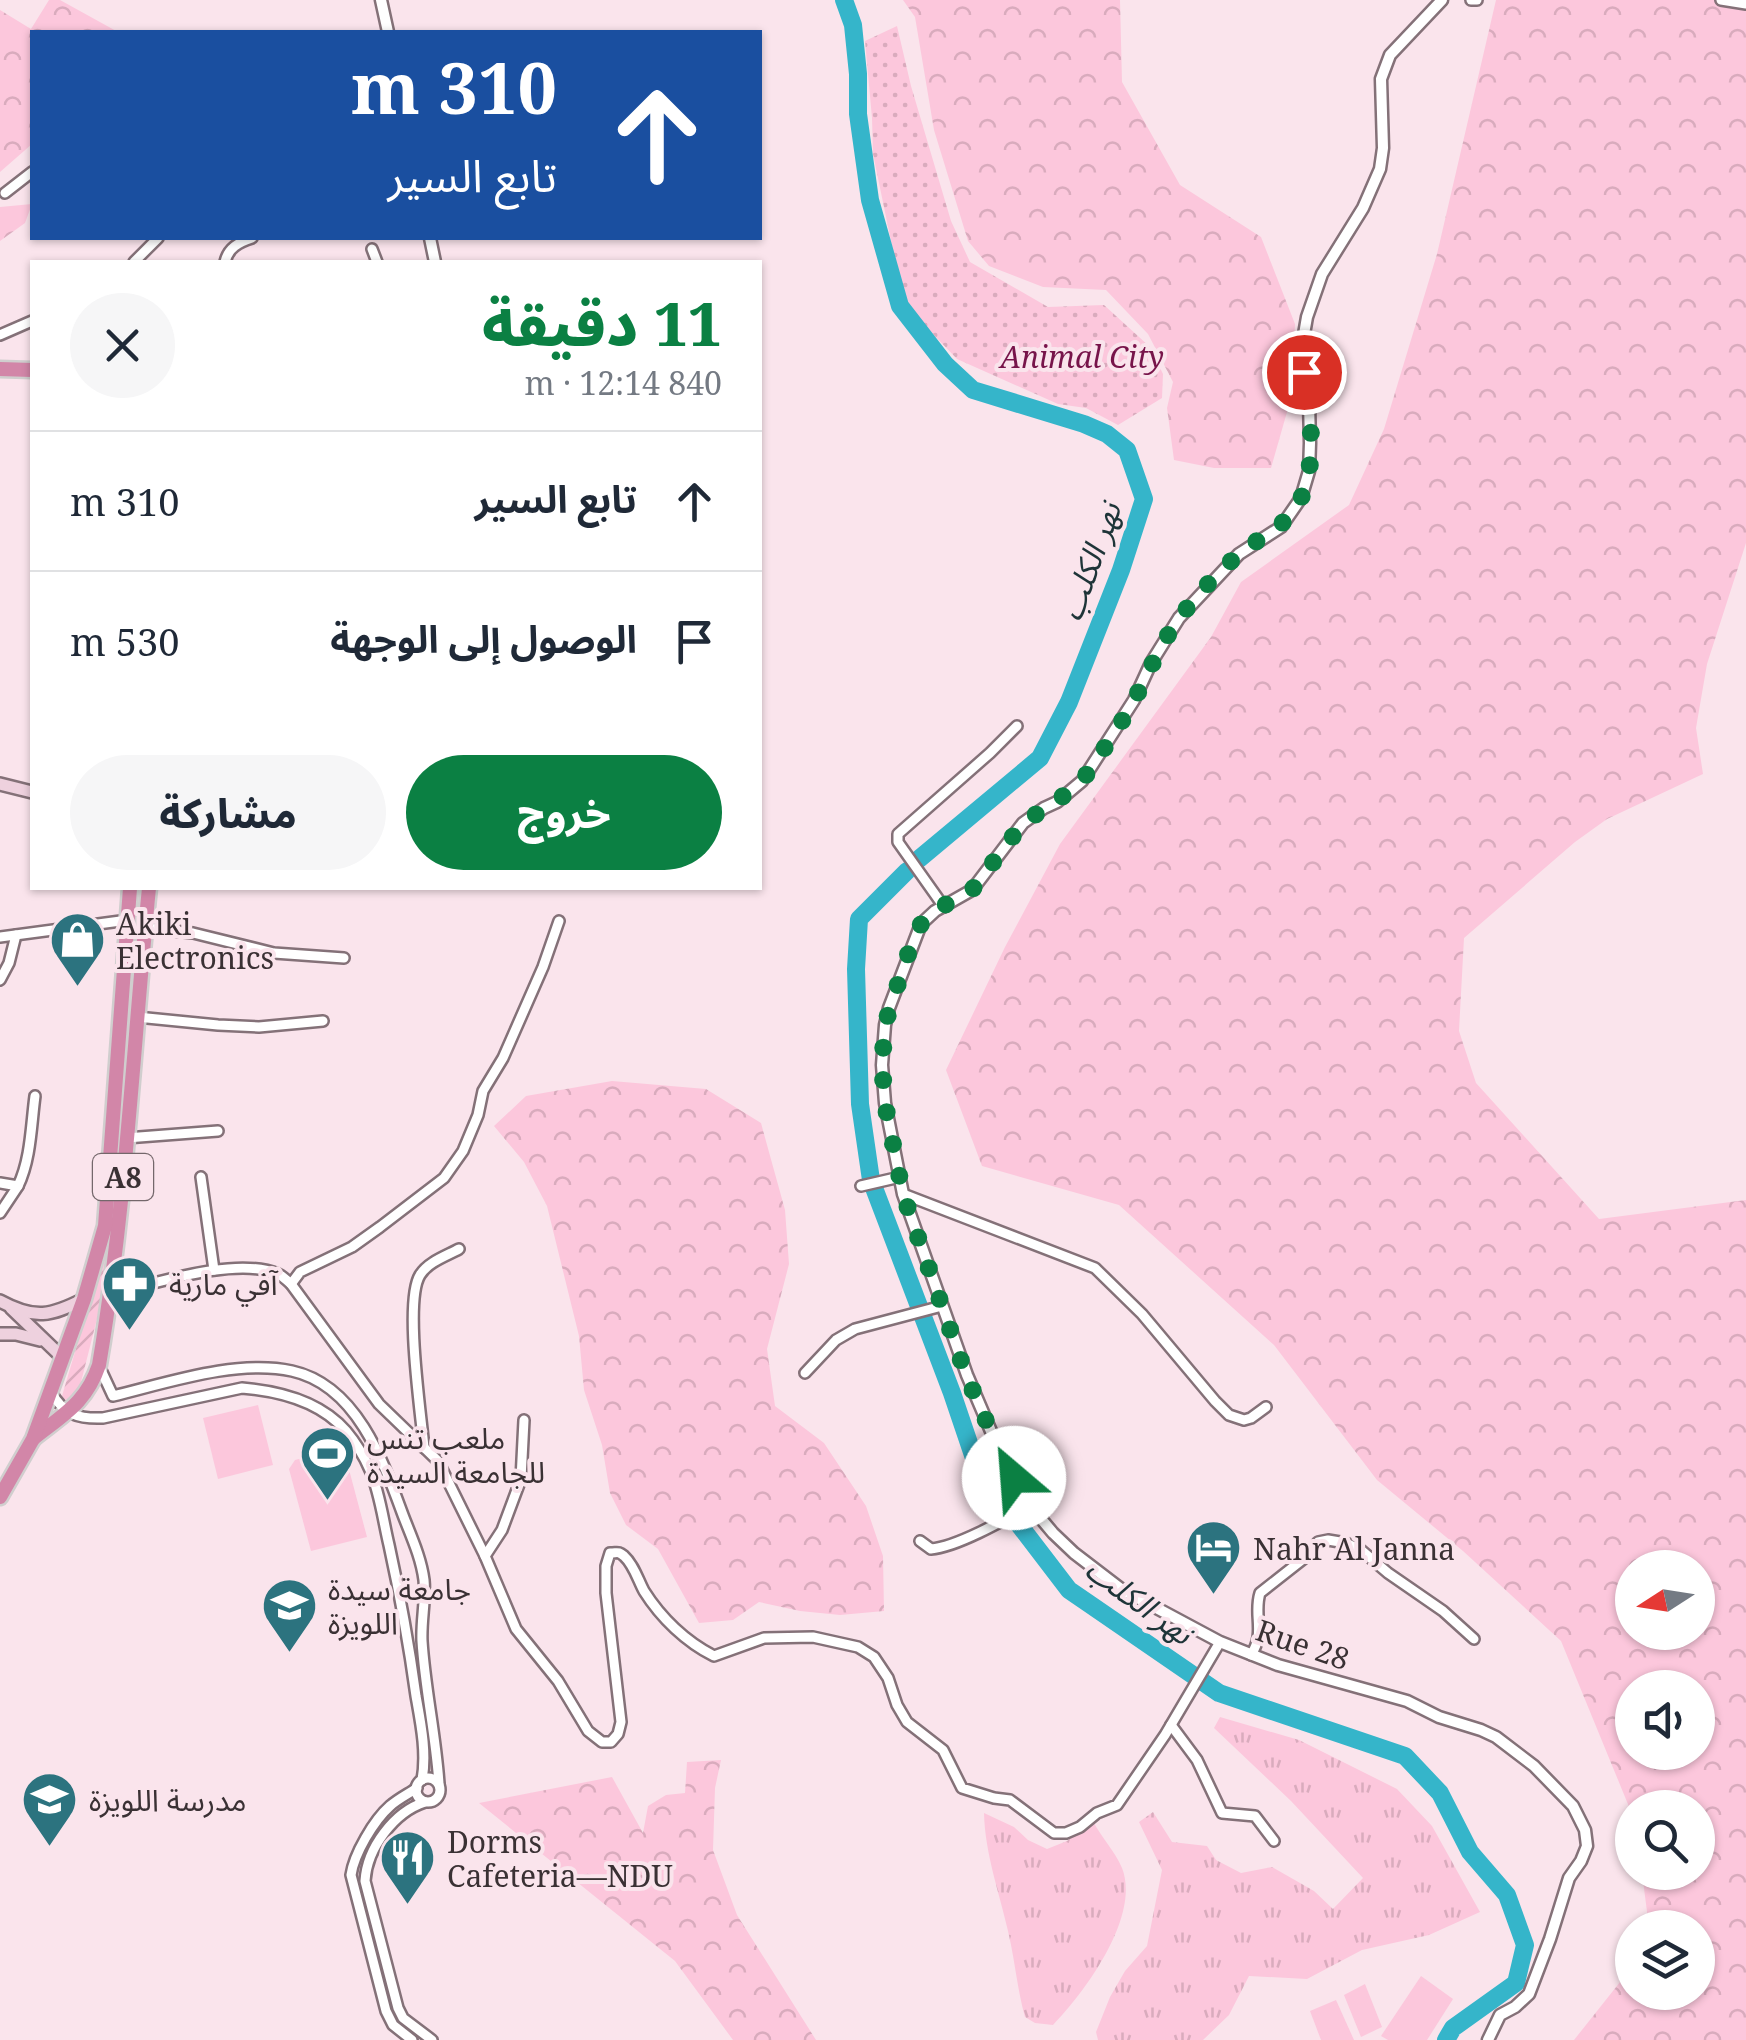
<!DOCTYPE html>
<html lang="ar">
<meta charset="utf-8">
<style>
:root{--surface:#fff;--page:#f6f6f7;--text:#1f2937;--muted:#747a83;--line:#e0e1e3;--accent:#0b8043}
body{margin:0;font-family:"Noto Serif","Noto Sans Arabic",serif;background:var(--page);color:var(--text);direction:rtl;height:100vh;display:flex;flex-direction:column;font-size:38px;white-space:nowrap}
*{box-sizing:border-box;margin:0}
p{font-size:32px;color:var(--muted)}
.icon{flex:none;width:55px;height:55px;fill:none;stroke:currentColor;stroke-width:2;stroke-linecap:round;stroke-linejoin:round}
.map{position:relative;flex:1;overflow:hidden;direction:ltr}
.sheet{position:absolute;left:30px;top:260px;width:732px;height:630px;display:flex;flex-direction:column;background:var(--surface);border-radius:0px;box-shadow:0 2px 8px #0004;direction:rtl}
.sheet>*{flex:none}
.guide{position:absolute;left:30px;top:30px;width:732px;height:210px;border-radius:0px;box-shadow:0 2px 8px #0004;direction:rtl;background:#1a4fa0;color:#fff;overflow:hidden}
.needle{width:65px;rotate:258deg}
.controls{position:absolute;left:1615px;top:1550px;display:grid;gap:20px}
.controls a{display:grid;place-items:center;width:100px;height:100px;border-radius:50%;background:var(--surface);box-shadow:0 2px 8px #0004;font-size:50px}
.pin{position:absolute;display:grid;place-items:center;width:85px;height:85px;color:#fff;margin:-42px;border:5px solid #fff;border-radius:50%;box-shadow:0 2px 10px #0007}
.me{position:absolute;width:110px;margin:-55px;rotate:333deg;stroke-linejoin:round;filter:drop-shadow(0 0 8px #0008)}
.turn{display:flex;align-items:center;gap:35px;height:210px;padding:0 40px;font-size:45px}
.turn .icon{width:130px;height:130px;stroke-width:2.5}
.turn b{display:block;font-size:70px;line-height:85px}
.round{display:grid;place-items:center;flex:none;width:105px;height:105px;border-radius:52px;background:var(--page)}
.overview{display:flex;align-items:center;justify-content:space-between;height:170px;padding:0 40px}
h1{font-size:60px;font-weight:800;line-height:75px;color:var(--accent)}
.primary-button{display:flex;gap:20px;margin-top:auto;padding:20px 40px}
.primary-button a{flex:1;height:115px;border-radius:60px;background:var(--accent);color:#fff;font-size:40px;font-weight:800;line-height:115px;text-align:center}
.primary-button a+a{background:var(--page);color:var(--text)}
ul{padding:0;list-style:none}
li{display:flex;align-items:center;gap:30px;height:140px;padding:0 40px;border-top:2px solid var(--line)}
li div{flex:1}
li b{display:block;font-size:38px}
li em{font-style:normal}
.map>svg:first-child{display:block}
.grass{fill:url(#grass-tufts)}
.forest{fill:url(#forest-crowns);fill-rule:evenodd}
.park{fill:url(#park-dots)}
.garden{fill:url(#garden-furrows)}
.pitch{fill:#fcc7dc}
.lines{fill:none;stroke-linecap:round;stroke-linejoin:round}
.river{stroke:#35b5ca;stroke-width:18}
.minor-casing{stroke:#847178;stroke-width:14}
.tertiary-casing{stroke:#847178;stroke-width:15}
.secondary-casing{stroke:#847178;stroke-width:16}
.trunk-casing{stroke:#d0cece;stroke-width:19}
.minor{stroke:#fff;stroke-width:9}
.tertiary{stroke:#fff;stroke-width:10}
.secondary{stroke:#eed1de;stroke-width:11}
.trunk{stroke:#d286a8;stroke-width:14}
.route{stroke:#0b8043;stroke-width:18;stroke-dasharray:0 32.4}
.labels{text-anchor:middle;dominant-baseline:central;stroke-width:8;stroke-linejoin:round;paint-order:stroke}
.shield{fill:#fae4ec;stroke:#74676b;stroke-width:2.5}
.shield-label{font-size:28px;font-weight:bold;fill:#3a3134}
.park-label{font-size:30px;font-style:italic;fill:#77144a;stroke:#fae4ec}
.poi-label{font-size:30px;fill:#3a3134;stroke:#fae4ec;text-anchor:start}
.street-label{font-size:30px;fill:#3a3134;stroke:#fae4ec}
.water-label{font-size:32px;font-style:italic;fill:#1e3438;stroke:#fae4ec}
</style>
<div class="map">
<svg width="1746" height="2040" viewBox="0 0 1746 2040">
<defs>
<pattern id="grass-tufts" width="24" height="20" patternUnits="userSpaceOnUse" patternTransform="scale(2.5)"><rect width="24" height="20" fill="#fcc7dc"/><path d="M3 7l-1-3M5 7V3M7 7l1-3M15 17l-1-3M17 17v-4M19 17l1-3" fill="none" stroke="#d9abbd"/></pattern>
<pattern id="forest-crowns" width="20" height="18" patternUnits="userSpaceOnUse" patternTransform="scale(2.5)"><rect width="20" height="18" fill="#fcc7dc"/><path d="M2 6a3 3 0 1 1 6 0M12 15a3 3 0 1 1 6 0" fill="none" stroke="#d9abbd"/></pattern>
<pattern id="park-dots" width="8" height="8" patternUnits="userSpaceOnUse" patternTransform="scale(2.5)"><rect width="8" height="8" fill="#fcc7dc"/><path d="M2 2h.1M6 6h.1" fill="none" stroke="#d9abbd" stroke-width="1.8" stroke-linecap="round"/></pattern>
<pattern id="garden-furrows" width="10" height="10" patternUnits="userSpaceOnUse" patternTransform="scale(2.5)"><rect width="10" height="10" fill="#fcc7dc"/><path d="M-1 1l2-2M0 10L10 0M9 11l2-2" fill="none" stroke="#d9abbd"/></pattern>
</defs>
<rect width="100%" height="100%" fill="#fae4ec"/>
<g class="grass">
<path d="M1220 1717 1299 1740 1397 1789 1432 1826 1480 1912 1429 1935 1362 1950 1307 1979 1249 1976 1229 2015 1203 2040H1098L1096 2032 1110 1997 1125 1971 1147 1946 1162 1870 1139 1822 1153 1812 1172 1842 1207 1846 1216 1860 1241 1873 1272 1867 1314 1891 1333 1909 1363 1878 1291 1801 1214 1728Z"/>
<path d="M984 1813 1014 1827 1028 1840 1047 1849 1067 1841 1093 1821C1101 1837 1115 1851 1122 1868 1141 1916 1085 1992 1053 2025L1035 2023 1025 2017C1017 1989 1015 1960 1008 1931 999 1891 985 1854 984 1813Z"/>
</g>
<g class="forest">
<path d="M49 0H60L118 32H32V144L0 172V10L31 29Z"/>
<path d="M903 0H1120L1122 82 1180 185 1261 237 1295 324 1291 398 1271 468H1214L1174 460 1167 408 1173 382 1148 334 1106 290 1043 287 989 266 968 241 934 130 915 17Z"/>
<path d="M1496 0H1746V543L1707 664 1696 728 1703 774 1607 819 1575 842 1464 938 1459 1031 1476 1083 1599 1219 1746 1200V2040H1574L1632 1967V1992H1698V1928L1649 1927 1642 1873 1698 1872V1808H1632V1814L1561 1641 1463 1551 1377 1480 1274 1345 1119 1205 982 1166 946 1070 1005 947 1060 844 1211 637 1241 582 1349 505 1384 429 1437 254ZM1632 1568H1698V1632H1632ZM1632 1688H1698V1752H1632Z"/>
<path d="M32 204 25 223 0 241V207Z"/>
<path d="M612 1081 706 1089 761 1123 785 1210 789 1264 767 1349 775 1406 824 1443 866 1506 883 1556 884 1611 840 1615 800 1611 759 1602 733 1620 699 1623 658 1549 626 1525 610 1493 602 1445 584 1390 579 1336 547 1206 524 1162 494 1126 526 1096Z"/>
<path d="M721 1760 715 1788 713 1850 737 1915 816 2040H733L675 1961 479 1803 612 1777 643 1833 648 1806 666 1795 685 1793 687 1762Z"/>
</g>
<path class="park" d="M897 26 911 86 951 221 970 262 1048 307 1104 305 1150 347 1163 374 1162 398 1118 425 1086 408 1058 404 957 359 904 304 873 154 872 118 865 41Z"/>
<path class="garden" d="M105 1260 100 1307 80 1386 69 1399 64 1400 62 1396 90 1301Z"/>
<g class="pitch">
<path d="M258 1405 273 1465 218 1479 203 1418Z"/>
<path d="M343 1447 367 1537 311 1551 289 1469 295 1460Z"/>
<path d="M1421 1976 1453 1999 1427 2040H1388L1381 2036Z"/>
<path d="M1365 1984 1382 2027 1361 2037 1344 1995Z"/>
<path d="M1336 2000 1354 2040H1321L1310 2011Z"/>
</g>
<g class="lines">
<g class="river">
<path d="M844 0 853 25 858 74V114L870 200 900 306 945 364 973 390 1084 424 1107 434 1127 450 1144 499 1121 570 1069 702 1040 758 919 859"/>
<path d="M907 871 859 919 856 969 860 1104 871 1180 952 1393 974 1458 1007 1509 1069 1590 1088 1603 1219 1693 1405 1756 1440 1793 1470 1852 1507 1895 1525 1945 1516 1983 1453 2028 1446 2040"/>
</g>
<defs>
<g id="minor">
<path d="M1471 0H1477"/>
<path d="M1721 0 1746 4"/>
<path d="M5 193 32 172"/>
<path d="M372 249 377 262"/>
<path d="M134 262 158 238"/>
<path d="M225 262C228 248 239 242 252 238"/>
<path d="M0 335 32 321"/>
<path d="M944 907 898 842V834L990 753 1017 726"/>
<path d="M145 928 193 933 274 953 344 958"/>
<path d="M0 937 128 920"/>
<path d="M0 980 9 963 16 935"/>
<path d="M137 1017 218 1025 259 1027 323 1021"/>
<path d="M126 1138 218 1131"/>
<path d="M201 1177 214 1270"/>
<path d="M0 1183 18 1186 0 1213"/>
<path d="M18 1186C31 1159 31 1126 35 1096"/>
<path d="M861 1186 900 1177"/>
<path d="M903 1194 1095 1268 1142 1314 1215 1401 1229 1415 1244 1420 1251 1418 1266 1407"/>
<path d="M291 1284 300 1272 352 1247 380 1227 444 1178 463 1151 478 1115 483 1091 503 1058 543 967 559 921"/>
<path d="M111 1294C154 1284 236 1256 278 1274 283 1276 286 1280 291 1284L379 1404 438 1461 485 1556 516 1629 558 1681 588 1731 602 1742H611L618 1734 621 1722 606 1593V1566L610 1553C618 1553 618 1551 624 1556 634 1565 638 1580 644 1591 661 1618 686 1642 714 1656L764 1638 813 1637 858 1647 874 1657 888 1678 897 1705 907 1722 943 1750 962 1788 994 1798 1010 1800 1054 1833H1066L1080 1827 1097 1813 1117 1805 1165 1735 1220 1642"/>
<path d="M100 1368 113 1396C167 1383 236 1359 292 1371 356 1385 383 1460 403 1515 411 1536 421 1557 424 1580 426 1600 421 1620 422 1641 425 1689 436 1736 439 1784"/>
<path d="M805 1373 836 1340 855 1329 942 1306"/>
<path d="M51 1392C64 1415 78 1419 103 1418L242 1388C279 1391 320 1401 346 1431 356 1443 364 1456 370 1470 380 1493 383 1520 389 1545 400 1595 409 1645 416 1696 421 1724 427 1753 422 1780"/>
<path d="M424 1448C421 1413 404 1301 420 1275 428 1262 446 1256 459 1249"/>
<path d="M920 1541 931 1549C957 1547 1006 1519 1031 1505"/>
<path d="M485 1556 502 1530 521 1479 524 1420"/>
<path d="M1251 1655C1266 1632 1253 1615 1260 1593L1307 1556 1318 1542 1328 1540 1346 1543 1361 1550 1388 1573 1443 1611 1474 1639"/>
<path d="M1171 1725 1197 1760 1222 1813 1255 1816 1274 1841"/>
<circle cx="428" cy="1790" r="12"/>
<path d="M425 1802C394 1812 367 1848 365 1881L398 2008 403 2018 432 2040"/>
<path d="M412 2040 393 2025 386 2011 351 1875C354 1854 374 1820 390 1806 398 1799 408 1794 417 1788"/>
</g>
<g id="tertiary">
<path d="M381 0 388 32"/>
<path d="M1442 0 1390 55 1381 79 1383 148 1380 169 1363 208 1322 274 1307 317 1303 340V371L1309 402 1310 443 1309 471 1301 498 1281 527 1239 554 1179 618 1151 663 1134 700 1082 781 1057 802 1044 808 1023 823 972 890 935 911 921 924 889 1008 885 1025 882 1065 885 1103 903 1194 967 1375 1002 1457 1032 1508 1053 1533 1074 1553 1121 1589 1220 1642 1278 1665 1407 1701 1439 1717 1481 1730 1496 1737 1534 1766 1573 1806 1585 1830 1587 1846 1581 1861 1569 1878 1550 1939 1529 1994 1515 2007 1500 2015 1488 2040"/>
<path d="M430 238 435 262"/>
</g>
<g id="secondary">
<path d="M0 784 32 792"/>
<path d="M0 1301C35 1320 51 1316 84 1299"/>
<path d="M11 1308 63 1358"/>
<path d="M0 1334H16L40 1340"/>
</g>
<g id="trunk">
<path d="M0 369 32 370"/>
<path d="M34 1438C64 1414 86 1403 99 1365 126 1207 133 1047 149 888"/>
<path d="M0 1497 33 1439 84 1299 105 1226 130 888"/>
</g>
</defs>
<use href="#minor" class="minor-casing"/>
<use href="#tertiary" class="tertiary-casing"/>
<use href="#secondary" class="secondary-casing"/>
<use href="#trunk" class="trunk-casing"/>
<use href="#minor" class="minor"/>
<use href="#tertiary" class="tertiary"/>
<use href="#secondary" class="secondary"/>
<use href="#trunk" class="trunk"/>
</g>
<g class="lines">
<path class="route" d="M1014 1478 1002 1457 966 1375 903 1194 885 1104 882 1065 885 1024 906 959 921 924 934 911 972 890 1023 823 1072 790 1082 781C1099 756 1117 731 1132 704 1148 675 1160 644 1180 617 1197 595 1217 573 1238 555 1262 534 1282 532 1300 500 1318 465 1310 409 1304 372"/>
</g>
<defs>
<symbol id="shop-pin" viewBox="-11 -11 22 30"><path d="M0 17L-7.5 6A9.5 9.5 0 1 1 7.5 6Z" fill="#2c737f" stroke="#fae4ec"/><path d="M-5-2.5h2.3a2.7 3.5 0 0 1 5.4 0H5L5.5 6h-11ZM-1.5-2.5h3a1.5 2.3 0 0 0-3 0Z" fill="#fff"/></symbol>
<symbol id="pharmacy-pin" viewBox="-11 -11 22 30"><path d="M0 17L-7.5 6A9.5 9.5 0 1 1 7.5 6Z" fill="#2c737f" stroke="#fae4ec"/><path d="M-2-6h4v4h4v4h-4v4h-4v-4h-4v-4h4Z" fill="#fff"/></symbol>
<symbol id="stadium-pin" viewBox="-11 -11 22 30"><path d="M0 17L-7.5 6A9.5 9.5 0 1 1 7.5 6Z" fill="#2c737f" stroke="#fae4ec"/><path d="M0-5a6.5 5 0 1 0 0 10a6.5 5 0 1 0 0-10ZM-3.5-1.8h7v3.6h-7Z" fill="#fff"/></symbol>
<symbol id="hotel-pin" viewBox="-11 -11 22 30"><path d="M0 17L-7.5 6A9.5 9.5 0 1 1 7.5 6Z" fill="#2c737f" stroke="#fae4ec"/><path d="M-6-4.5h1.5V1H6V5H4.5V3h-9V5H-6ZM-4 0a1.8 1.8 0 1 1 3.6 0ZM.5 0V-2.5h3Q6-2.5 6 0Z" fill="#fff"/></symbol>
<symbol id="university-pin" viewBox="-11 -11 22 30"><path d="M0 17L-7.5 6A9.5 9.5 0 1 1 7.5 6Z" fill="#2c737f" stroke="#fae4ec"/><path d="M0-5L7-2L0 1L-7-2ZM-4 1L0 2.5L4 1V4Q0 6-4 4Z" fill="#fff"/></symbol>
<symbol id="restaurant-pin" viewBox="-11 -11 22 30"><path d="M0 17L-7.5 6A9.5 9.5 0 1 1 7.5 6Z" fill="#2c737f" stroke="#fae4ec"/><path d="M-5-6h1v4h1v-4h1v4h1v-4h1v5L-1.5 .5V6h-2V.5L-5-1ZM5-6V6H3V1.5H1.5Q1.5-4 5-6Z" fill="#fff"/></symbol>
</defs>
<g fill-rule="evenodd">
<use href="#shop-pin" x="46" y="908" width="63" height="86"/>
<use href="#pharmacy-pin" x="98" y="1252" width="63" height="86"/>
<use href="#stadium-pin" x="296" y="1422" width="63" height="86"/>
<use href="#hotel-pin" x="1182" y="1516" width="63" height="86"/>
<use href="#university-pin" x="258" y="1574" width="63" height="86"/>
<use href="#university-pin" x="18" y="1768" width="63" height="86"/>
<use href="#restaurant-pin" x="376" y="1826" width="63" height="86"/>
</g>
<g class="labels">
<rect class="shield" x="93" y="1154" width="60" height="46" rx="8"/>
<g class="shield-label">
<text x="123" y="1177">A8</text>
</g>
<g class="park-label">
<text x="1082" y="356">Animal City</text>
</g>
<g class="poi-label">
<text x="116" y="923">Akiki<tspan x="116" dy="34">Electronics</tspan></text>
<text x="169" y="1283">آفي مارية</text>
<text x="367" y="1437">ملعب تنس<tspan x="367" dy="34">للجامعة السيدة</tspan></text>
<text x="1253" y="1548">Nahr Al Janna</text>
<text x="328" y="1588">جامعة سيدة<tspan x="328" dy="34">اللويزة</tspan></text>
<text x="89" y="1799">مدرسة اللويزة</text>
<text x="447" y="1841">Dorms<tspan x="447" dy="34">Cafeteria—NDU</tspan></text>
</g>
<g class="street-label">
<text transform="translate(1303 1644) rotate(19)">Rue 28</text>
</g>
<g class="water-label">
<text transform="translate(1089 561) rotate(-70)">نهر الكلب</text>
<text transform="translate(1140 1600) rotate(36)">نهر الكلب</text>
</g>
</g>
</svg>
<div class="controls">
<a><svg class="needle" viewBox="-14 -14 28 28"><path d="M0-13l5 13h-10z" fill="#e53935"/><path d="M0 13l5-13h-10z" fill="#747a83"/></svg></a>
<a><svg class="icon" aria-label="sound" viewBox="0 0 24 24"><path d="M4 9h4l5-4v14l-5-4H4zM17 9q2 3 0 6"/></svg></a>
<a><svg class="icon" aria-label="search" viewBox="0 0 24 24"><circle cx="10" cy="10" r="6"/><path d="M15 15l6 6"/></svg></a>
<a><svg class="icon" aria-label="layers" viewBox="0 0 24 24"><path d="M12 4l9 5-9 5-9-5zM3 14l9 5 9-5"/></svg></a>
</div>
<div class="pin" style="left:1304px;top:372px;background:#d93025"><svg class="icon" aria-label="arrive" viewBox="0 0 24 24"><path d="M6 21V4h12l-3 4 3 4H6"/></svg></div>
<svg class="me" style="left:1014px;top:1478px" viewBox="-20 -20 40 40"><circle r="19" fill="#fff"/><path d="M0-13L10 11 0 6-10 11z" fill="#0b8043"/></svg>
<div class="guide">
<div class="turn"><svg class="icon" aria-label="ahead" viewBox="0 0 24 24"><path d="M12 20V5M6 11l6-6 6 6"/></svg><div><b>310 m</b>تابع السير</div></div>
</div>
<section class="sheet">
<div class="overview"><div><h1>11 دقيقة</h1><p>840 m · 12:14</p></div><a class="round"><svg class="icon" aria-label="close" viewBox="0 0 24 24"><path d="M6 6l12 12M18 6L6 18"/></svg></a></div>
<ul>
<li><svg class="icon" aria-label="ahead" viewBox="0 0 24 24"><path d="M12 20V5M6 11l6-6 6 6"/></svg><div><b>تابع السير</b></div><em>310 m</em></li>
<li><svg class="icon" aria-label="arrive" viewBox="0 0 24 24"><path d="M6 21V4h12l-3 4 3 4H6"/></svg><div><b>الوصول إلى الوجهة</b></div><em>530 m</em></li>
</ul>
<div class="primary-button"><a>خروج</a><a>مشاركة</a></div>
</section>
</div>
